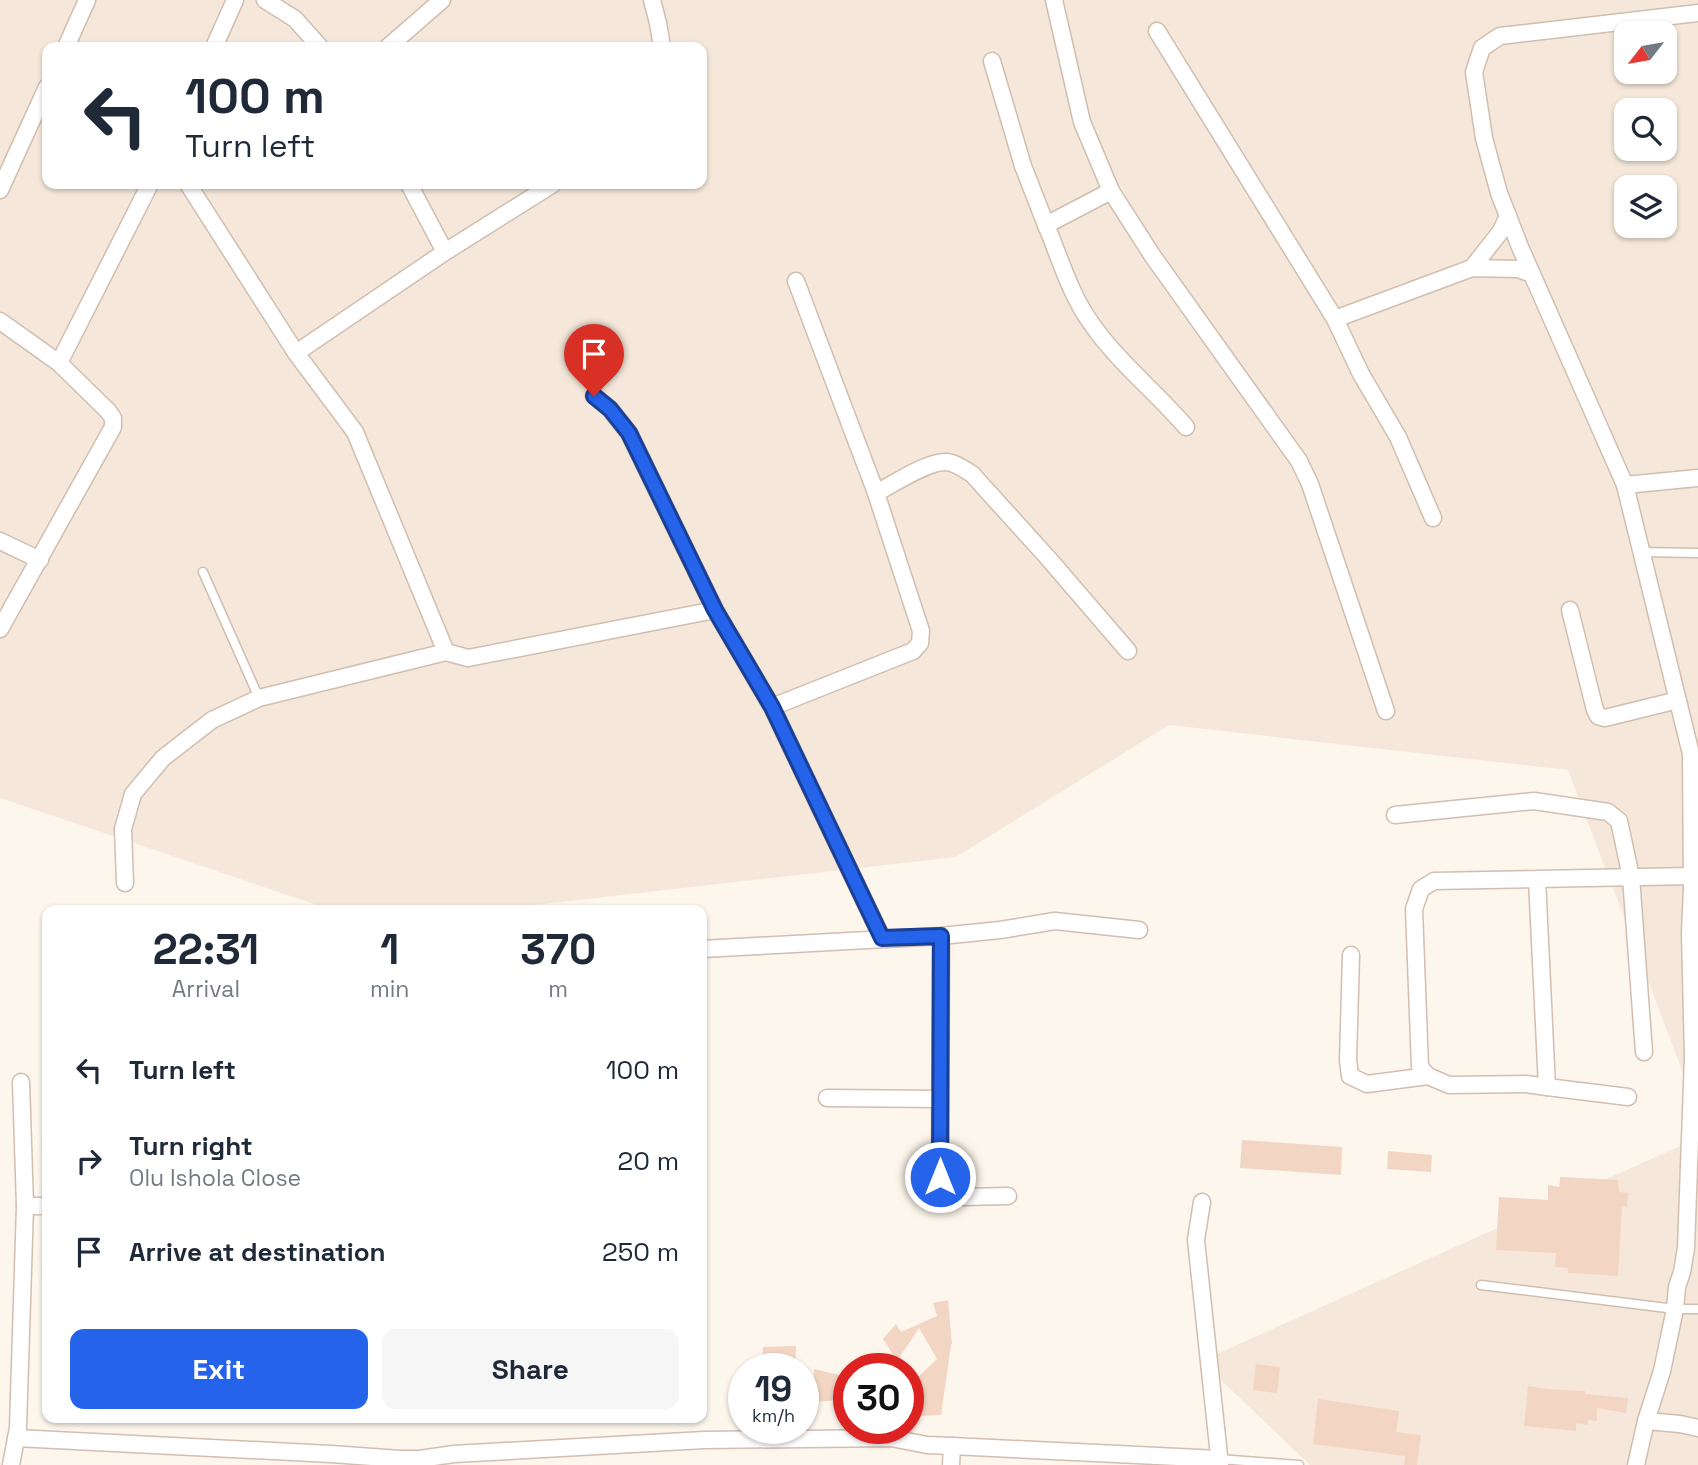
<!DOCTYPE html>
<style>
:root{--surface:#fff;--page:#f6f6f7;--text:#1f2937;--muted:#747a83;--accent:#2563eb}
body{margin:0;font-family:"Space Grotesk",sans-serif;background:var(--page);color:var(--text);height:100vh;display:flex;flex-direction:column;font-size:26px;white-space:nowrap}
*{box-sizing:border-box;margin:0}
p{font-size:23px;color:var(--muted)}
.icon{flex:none;width:38px;height:38px;fill:none;stroke:currentColor;stroke-width:2;stroke-linecap:round;stroke-linejoin:round}
.map{position:relative;flex:1;overflow:hidden}
.drawer{position:absolute;left:42px;top:905px;width:665px;height:518px;display:flex;flex-direction:column;background:var(--surface);border-radius:14px;box-shadow:0 2px 5px #0004}
.drawer>*{flex:none}
.hud{position:absolute;left:42px;top:42px;width:665px;height:147px;border-radius:14px;box-shadow:0 2px 5px #0004;background:#fff;color:var(--text);overflow:hidden}
.needle{width:46px;rotate:239deg}
.fabs{position:absolute;left:1614px;top:21px;display:grid;gap:14px}
.fabs a{display:grid;place-items:center;width:63px;height:63px;border-radius:14px;background:var(--surface);box-shadow:0 2px 5px #0004;font-size:35px}
.speed{position:absolute;left:728px;top:1353px;display:flex;gap:14px;font-size:35px;font-weight:700;text-align:center}
.speed>*{display:grid;place-content:center;width:91px;height:91px;border-radius:50%;background:var(--surface);box-shadow:0 2px 5px #0004;line-height:1}
.speed small{font-size:18px;font-weight:400}
.speed .limit{border:10px solid #d22;background:#fff;color:#111}
.pin{position:absolute;display:grid;place-items:center;width:60px;height:60px;color:#fff;margin:-72px -30px;border-radius:50% 50% 50% 0;rotate:-45deg;box-shadow:0 0 7px #0007}
.pin .icon{rotate:45deg}
.me{position:absolute;width:77px;margin:-38px;rotate:0deg;stroke-linejoin:round;filter:drop-shadow(0 0 5px #0008)}
.turn{display:flex;align-items:center;gap:24px;height:147px;padding:0 28px;font-size:32px}
.turn .icon{width:91px;height:91px;stroke-width:2.5}
.turn b{display:block;font-size:49px;line-height:60px}
.eta{display:flex;justify-content:space-evenly;align-items:center;height:119px;text-align:center}
.eta b{font-size:42px;font-weight:600;line-height:49px}
.cta{display:flex;gap:14px;margin-top:auto;padding:14px 28px}
.cta a{flex:1;height:80px;border-radius:14px;background:var(--accent);color:#fff;font-size:28px;font-weight:600;line-height:80px;text-align:center}
.cta a+a{background:var(--page);color:var(--text)}
ul{padding:0;list-style:none}
li{display:flex;align-items:center;gap:21px;height:91px;padding:0 28px}
li div{flex:1}
li b{display:block;font-size:26px}
li em{font-style:normal}
.map>svg:first-child{display:block}
.residential{fill:#f5e8da;fill-rule:evenodd}
.building{fill:#f3d5c3}
.lines{fill:none;stroke-linecap:round;stroke-linejoin:round}
.lane-casing{stroke:#d1beb0;stroke-width:11}
.street-casing{stroke:#d1beb0;stroke-width:19}
.lane{stroke:#fff;stroke-width:8}
.street{stroke:#fff;stroke-width:16}
.route-casing{stroke:#184099;stroke-width:18}
.route{stroke:#2563eb;stroke-width:12}
</style>
<div class="map">
<svg width="1698" height="1465" viewBox="0 0 1698 1465">
<rect width="100%" height="100%" fill="#fdf6ec"/>
<g class="residential">
<path d="M0 0H1698V1112L1568 770 1169 725 956 857 490 910H332L0 798ZM1626 33H1664V72H1626ZM47 47H702V184H47ZM1626 110H1664V149H1626ZM1626 187H1664V226H1626Z"/>
<path d="M1698 1138V1465H1310L1201 1361Z"/>
</g>
<g class="building">
<path d="M1242 1140 1342 1147 1341 1175 1240 1168Z"/>
<path d="M1388 1151 1432 1155 1431 1172 1387 1169Z"/>
<path d="M1560 1177 1618 1180 1619 1192 1628 1193 1627 1206H1622L1618 1276 1568 1273V1268L1555 1267 1556 1253 1496 1250 1499 1197 1548 1200V1185L1559 1187Z"/>
<path d="M948 1300 952 1344 951 1345 941 1415 920 1416V1412L908 1411V1387L937 1359 919 1328 897 1361 883 1339 896 1324 901 1332 937 1316 933 1303Z"/>
<path d="M796 1346 795 1368H762L763 1347Z"/>
<path d="M1256 1364 1280 1367 1277 1393 1253 1390Z"/>
<path d="M814 1369 843 1376 840 1400 814 1402Z"/>
<path d="M1528 1386 1548 1389 1585 1391V1394L1628 1398 1626 1413 1597 1408V1421L1588 1420V1425L1576 1423V1431L1524 1426Z"/>
<path d="M1318 1399 1399 1411 1396 1432 1421 1435 1417 1465H1404L1405 1456 1313 1444Z"/>
</g>
<g class="lines">
<defs>
<g id="lane">
<path d="M1641 552 1698 553"/>
<path d="M203 572 259 698"/>
<path d="M1481 1285 1675 1309H1698"/>
<path d="M1219 1459 1299 1465"/>
</g>
<g id="street">
<path d="M265 0 295 19 320 47"/>
<path d="M652 0 658 23 662 47"/>
<path d="M1054 0 1082 122 1111 191 1152 255 1299 461 1310 484 1386 711"/>
<path d="M1157 31 1335 319 1361 374 1398 437 1433 518"/>
<path d="M66 47 87 0"/>
<path d="M214 47 235 0"/>
<path d="M388 47 442 0"/>
<path d="M992 61 1023 166 1046 225"/>
<path d="M188 184 296 353 355 432 446 652"/>
<path d="M409 184 445 252"/>
<path d="M0 190 47 87"/>
<path d="M1111 191 1046 225C1060 258 1070 294 1091 323 1117 361 1155 391 1186 427"/>
<path d="M1472 268 1501 231 1508 216"/>
<path d="M1335 319 1472 268 1518 269 1532 274"/>
<path d="M0 321 59 363 108 411 113 418V427L0 629"/>
<path d="M296 353 445 252 553 184"/>
<path d="M59 363 150 184"/>
<path d="M594 396 610 409 629 433 715 610 772 707 882 938"/>
<path d="M1625 485 1698 478"/>
<path d="M876 493C892 485 929 460 947 462 956 463 964 469 972 474L1048 558 1128 651"/>
<path d="M0 541 40 560"/>
<path d="M1570 610 1595 710 1598 716 1605 718 1678 700"/>
<path d="M772 707 913 651 920 643 921 631 876 493 796 281"/>
<path d="M1395 815 1534 801 1608 812 1619 821 1631 877 1644 1052"/>
<path d="M1537 879 1547 1087 1526 1084 1449 1085 1428 1076 1420 1067 1414 909 1421 889 1434 881 1692 876"/>
<path d="M125 883 123 829 133 794 163 758 212 720 259 698 446 652 468 658 715 610"/>
<path d="M941 936 940 1177 944 1186 951 1195 963 1197 1008 1196"/>
<path d="M702 949 941 936 1000 930 1055 921 1139 930"/>
<path d="M1351 955 1348 1060 1350 1076 1367 1084 1428 1076"/>
<path d="M1547 1087 1628 1097"/>
<path d="M827 1098 940 1099"/>
<path d="M1202 1202 1196 1240 1220 1465"/>
<path d="M25 1206H47"/>
<path d="M1646 1421 1680 1424 1698 1428"/>
<path d="M16 1438 331 1454 400 1459H420L454 1454 704 1440 891 1438 927 1445 952 1446 951 1465"/>
<path d="M952 1446 1219 1459"/>
<path d="M11 1465 18 1428 25 1206 21 1082"/>
<path d="M1636 1465 1646 1421 1662 1371 1675 1309 1677 1287 1682 1272 1686 1248 1693 1057 1690 933 1692 888 1691 754 1625 485 1520 247 1499 193 1484 138 1474 72 1482 48 1500 36 1698 13"/>
</g>
</defs>
<use href="#lane" class="lane-casing"/>
<use href="#street" class="street-casing"/>
<use href="#lane" class="lane"/>
<use href="#street" class="street"/>
</g>
<g class="lines">
<defs>
<path id="route" d="M594 396 610 409 629 433 715 610 772 707 882 938 941 936 940 1177"/>
</defs>
<use href="#route" class="route-casing"/>
<use href="#route" class="route"/>
</g>
</svg>
<div class="fabs">
<a><svg class="needle" viewBox="-14 -14 28 28"><path d="M0-13l5 13h-10z" fill="#e53935"/><path d="M0 13l5-13h-10z" fill="#747a83"/></svg></a>
<a><svg class="icon" aria-label="search" viewBox="0 0 24 24"><circle cx="10" cy="10" r="6"/><path d="M15 15l6 6"/></svg></a>
<a><svg class="icon" aria-label="layers" viewBox="0 0 24 24"><path d="M12 4l9 5-9 5-9-5zM3 14l9 5 9-5"/></svg></a>
</div>
<div class="speed"><div>19<small>km/h</small></div><div class="limit">30</div></div>
<div class="pin" style="left:594px;top:396px;background:#d93025"><svg class="icon" aria-label="arrive" viewBox="0 0 24 24"><path d="M6 21V4h12l-3 4 3 4H6"/></svg></div>
<svg class="me" style="left:940px;top:1177px" viewBox="-20 -20 40 40"><circle r="17" fill="#2563eb" stroke="#fff" stroke-width="3"/><path d="M0-11L8 9 0 5-8 9z" fill="#fff"/></svg>
<div class="hud">
<div class="turn"><svg class="icon" aria-label="left" viewBox="0 0 24 24"><path d="M17 20v-9H6M10 6l-5 5 5 5"/></svg><div><b>100 m</b>Turn left</div></div>
</div>
<section class="drawer">
<div class="eta">
<div><b>22:31</b><p>Arrival</p></div>
<div><b>1</b><p>min</p></div>
<div><b>370</b><p>m</p></div>
</div>
<ul>
<li><svg class="icon" aria-label="left" viewBox="0 0 24 24"><path d="M17 20v-9H6M10 6l-5 5 5 5"/></svg><div><b>Turn left</b></div><em>100 m</em></li>
<li><svg class="icon" aria-label="right" viewBox="0 0 24 24"><path d="M7 20v-9h11M14 6l5 5-5 5"/></svg><div><b>Turn right</b><p>Olu Ishola Close</p></div><em>20 m</em></li>
<li><svg class="icon" aria-label="arrive" viewBox="0 0 24 24"><path d="M6 21V4h12l-3 4 3 4H6"/></svg><div><b>Arrive at destination</b></div><em>250 m</em></li>
</ul>
<div class="cta"><a>Exit</a><a>Share</a></div>
</section>
</div>
